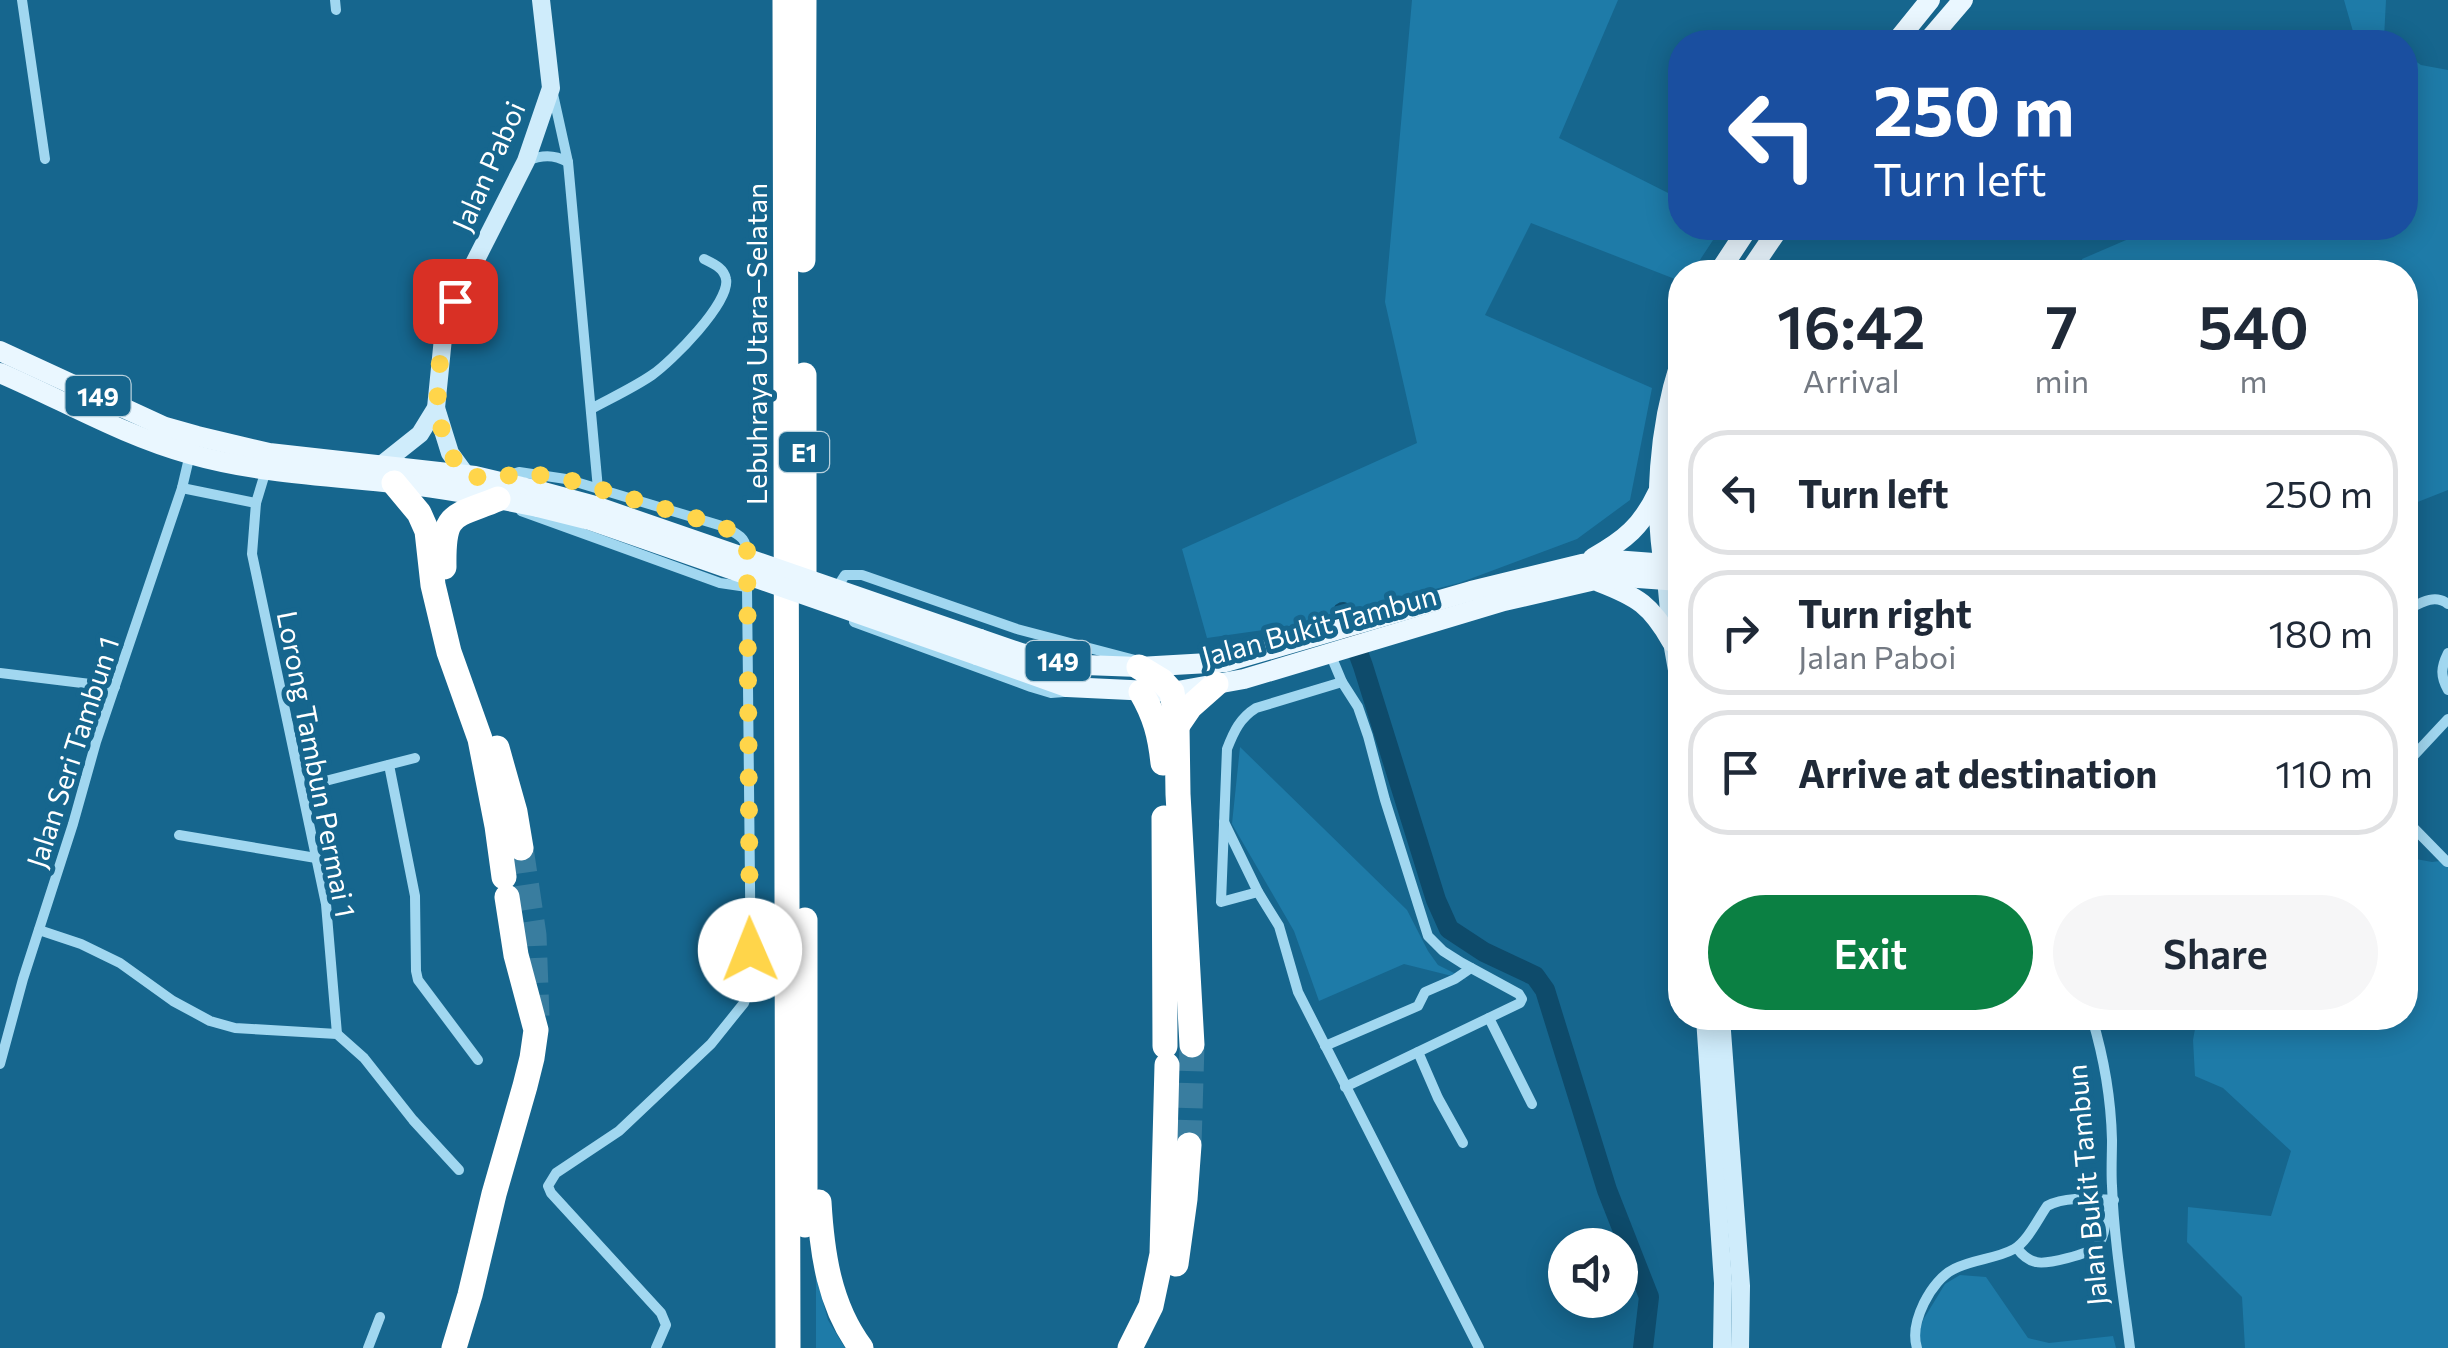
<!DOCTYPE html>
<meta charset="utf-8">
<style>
:root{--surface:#fff;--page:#f6f6f7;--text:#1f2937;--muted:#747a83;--line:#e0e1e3;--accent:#0b8043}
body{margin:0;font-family:Commissioner,sans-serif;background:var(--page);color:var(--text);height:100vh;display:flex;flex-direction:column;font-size:38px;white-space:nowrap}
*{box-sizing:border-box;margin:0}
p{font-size:32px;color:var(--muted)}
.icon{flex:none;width:55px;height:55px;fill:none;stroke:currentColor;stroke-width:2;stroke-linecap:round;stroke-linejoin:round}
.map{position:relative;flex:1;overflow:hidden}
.panel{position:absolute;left:1668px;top:260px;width:750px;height:770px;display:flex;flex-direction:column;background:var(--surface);border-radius:40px;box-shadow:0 5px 25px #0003}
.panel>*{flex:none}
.banner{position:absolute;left:1668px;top:30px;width:750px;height:210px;border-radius:40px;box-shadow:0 5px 25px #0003;background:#1a4fa0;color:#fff;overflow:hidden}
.buttons{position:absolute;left:1548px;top:1228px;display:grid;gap:20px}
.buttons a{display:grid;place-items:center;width:90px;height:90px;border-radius:50%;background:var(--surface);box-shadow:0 5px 25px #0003;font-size:50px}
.pin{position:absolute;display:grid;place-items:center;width:85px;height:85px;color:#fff;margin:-42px;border-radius:20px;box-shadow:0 5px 15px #0006}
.me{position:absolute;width:110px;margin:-55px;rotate:359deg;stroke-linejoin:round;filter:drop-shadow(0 0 8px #0008)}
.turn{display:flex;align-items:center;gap:35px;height:210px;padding:0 40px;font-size:45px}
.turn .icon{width:130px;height:130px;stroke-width:2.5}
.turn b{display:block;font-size:70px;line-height:85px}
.eta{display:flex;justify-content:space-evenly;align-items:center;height:170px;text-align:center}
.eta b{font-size:60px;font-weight:600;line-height:70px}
.action{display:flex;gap:20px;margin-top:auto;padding:20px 40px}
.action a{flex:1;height:115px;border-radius:60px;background:var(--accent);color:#fff;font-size:40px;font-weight:600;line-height:115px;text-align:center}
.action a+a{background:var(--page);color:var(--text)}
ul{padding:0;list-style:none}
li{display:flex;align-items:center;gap:30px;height:125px;margin:0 20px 15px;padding:0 20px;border:5px solid var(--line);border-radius:40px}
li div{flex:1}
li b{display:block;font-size:38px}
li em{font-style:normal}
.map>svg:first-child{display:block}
.green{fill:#1e7ba8}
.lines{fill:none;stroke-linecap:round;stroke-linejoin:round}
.river{stroke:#0e4b6b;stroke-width:20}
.highway-tunnel{stroke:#397d9f;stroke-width:25;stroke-dasharray:25 12;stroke-linecap:butt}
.street{stroke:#a1d7f0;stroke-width:10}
.secondary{stroke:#cfecfb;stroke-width:18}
.primary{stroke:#eaf7ff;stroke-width:20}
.highway{stroke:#fff;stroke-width:25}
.primary-bridge{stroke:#eaf7ff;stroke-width:20}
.route{stroke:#ffd54a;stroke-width:18;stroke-dasharray:0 32.4}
.labels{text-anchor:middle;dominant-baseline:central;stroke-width:10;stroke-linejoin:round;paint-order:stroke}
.shield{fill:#16668e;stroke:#b9d1dd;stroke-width:2.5}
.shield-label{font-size:25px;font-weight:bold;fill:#fff}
.street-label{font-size:28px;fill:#fff;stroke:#16668e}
</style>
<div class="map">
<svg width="2448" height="1348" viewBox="0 0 2448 1348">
<rect width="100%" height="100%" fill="#16668e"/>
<g class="green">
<path d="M1412 0H1618L1559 138 1680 199V228H1721L1692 272H1680V281L1531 223 1485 315 1652 388 1630 500 1577 539 1459 583 1344 612 1319 622 1207 638 1182 549 1417 443 1385 302Z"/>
<path d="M2344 0H2386L2384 38 2390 42H2356Z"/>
<path d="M2405 54 2421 65 2448 70V490L2405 507V272H2084L2082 259 2154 228H2405Z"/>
<path d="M1240 747 1407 910 1428 951 1438 965 1468 980 1404 964 1319 1001 1294 931 1232 824Z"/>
<path d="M2405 857 2432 862 2448 860V1348H2245L2242 1297 2187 1242 2188 1207 2271 1216 2291 1151 2223 1088 2195 1076 2193 1040 2197 1018H2405Z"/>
<path d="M1960 1275 1986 1277 2028 1338 2049 1343 2113 1336 2116 1348H1922L1919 1334 1923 1320 1945 1284Z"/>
<path d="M816 1277 828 1320 845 1348H816Z"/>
</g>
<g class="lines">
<path class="river" d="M1343 612 1363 666 1436 900 1449 929 1484 952 1535 976 1545 990 1607 1190 1649 1297 1643 1348"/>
<g class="highway-tunnel">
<path d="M521 848 534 935 537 1016"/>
<path d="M1189 1145 1192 1045"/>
</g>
<g class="street">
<path d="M22 0 45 159"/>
<path d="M335 0 336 10"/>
<path d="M553 94 568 162 598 489"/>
<path d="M526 161C542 155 553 154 568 162"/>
<path d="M591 409C611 398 633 388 652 375 671 362 731 302 726 279 724 268 714 264 704 259"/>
<path d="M266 470 256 503 252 554 326 904 337 1034"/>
<path d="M500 478 519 472 566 479 722 526C742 536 748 538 747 561"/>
<path d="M182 488 256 503"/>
<path d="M521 511 720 583 747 587V583"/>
<path d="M834 592 845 575H862L1017 629 1135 660"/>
<path d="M2405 611C2419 604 2434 593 2448 604"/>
<path d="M854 622 1031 687 1051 693 1064 692"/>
<path d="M1329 651 1342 682 1358 707 1368 736 1385 800 1428 936 1443 951 1462 963 1519 994 1522 999 1520 1003 1345 1087"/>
<path d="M2448 653C2441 667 2440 676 2448 690"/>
<path d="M0 673 115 687"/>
<path d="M389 765 415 896 416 971 418 980 478 1060"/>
<path d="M2405 765 2448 719"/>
<path d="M302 787 415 758"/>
<path d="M2405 819 2447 862"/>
<path d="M1224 822 1258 892 1279 926 1298 992 1479 1348"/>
<path d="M179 835 316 858"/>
<path d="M1258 892 1221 902 1227 749C1234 731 1240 718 1256 708L1342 682"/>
<path d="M39 930 81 944 120 963 173 1001 210 1021 235 1028 337 1034 364 1058 413 1120 459 1170"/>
<path d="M1489 1018 1532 1104"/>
<path d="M2092 1018C2104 1058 2111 1098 2112 1140 2112 1155 2111 1171 2112 1186 2114 1240 2123 1294 2130 1348"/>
<path d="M1325 1046 1418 1006 1425 992 1455 979 1471 968"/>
<path d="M1418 1052 1438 1098 1463 1143"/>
<path d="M0 1064 23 979 73 824 96 742 182 488 190 454"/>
<path d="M2017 1248C2022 1255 2027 1260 2036 1262 2046 1265 2089 1254 2097 1246 2107 1236 2106 1213 2106 1200"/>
<path d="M368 1348 380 1317"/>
<path d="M656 1348 666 1325 661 1313 551 1193 548 1186 556 1173 619 1131 711 1044 744 1003 751 984 747 587"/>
<path d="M1917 1348C1909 1323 1931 1280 1954 1269 1973 1259 1996 1259 2014 1249 2027 1242 2038 1219 2047 1206 2066 1196 2092 1199 2114 1200"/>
</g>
<g class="secondary">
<path d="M436 408 450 453 466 475"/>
<path d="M381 465 420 434 436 408 443 338 454 303 526 161 551 88 541 0"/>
<path d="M1666 579 1672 642 1680 687"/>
<path d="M1705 1018 1723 1283 1722 1348"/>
<path d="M1721 1018 1741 1286 1740 1348"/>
</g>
<g class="primary">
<path d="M1896 42 1930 0"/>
<path d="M1927 42 1963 0"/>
<path d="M1719 272 1748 228"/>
<path d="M1749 272 1779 228"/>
<path d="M0 351 165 427 197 436 269 453 475 476 543 492"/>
<path d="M0 373C63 400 124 436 190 454 257 473 326 476 394 483 443 488 490 497 538 507"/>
<path d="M1593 558C1625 540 1642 526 1658 492"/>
<path d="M1665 572C1653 505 1659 428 1680 363"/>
<path d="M1599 582C1638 597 1651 605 1672 642"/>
<path d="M980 639 1021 653 1060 662 1085 665 1139 667 1226 662 1471 591 1582 564 1614 560 1680 565"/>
<path d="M977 655 1067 687 1172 692 1244 679 1504 601 1595 580 1624 577 1680 581"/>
</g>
<g class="highway">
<path d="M785 0 788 1348"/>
<path d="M803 260 804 0"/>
<path d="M804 375V590"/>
<path d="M394 483 419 513 427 531 433 585 449 652 480 739 497 826 504 877"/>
<path d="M444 567C443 511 452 518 498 499"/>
<path d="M1139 667 1162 681 1172 692 1177 726 1178 794 1192 1045"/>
<path d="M1141 692C1155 716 1160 735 1163 763"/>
<path d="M1177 726 1190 707 1216 684"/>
<path d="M497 748 515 812 521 848"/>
<path d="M1164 818 1165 1046"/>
<path d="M805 920V1225"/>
<path d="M819 1202C822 1253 829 1305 861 1348"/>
<path d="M1176 1264 1185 1199 1189 1145"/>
<path d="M454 1348 470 1295 494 1194 525 1086 532 1058 536 1030 516 955 507 897"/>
<path d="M1130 1348 1151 1306 1162 1254 1167 1065"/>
</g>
<g class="primary-bridge">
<path d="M543 492 595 506 980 639"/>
<path d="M538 507 590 520 977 655"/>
</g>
</g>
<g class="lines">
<path class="route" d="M455 301C437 356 423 428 466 475L495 480 519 472 566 479 722 526 740 536 747 544 750 950"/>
</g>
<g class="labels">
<g class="shield">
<rect x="65.5" y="376" width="65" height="40" rx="8"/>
<rect x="779" y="432" width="50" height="40" rx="8"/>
<rect x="1025.5" y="641" width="65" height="40" rx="8"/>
</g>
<g class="shield-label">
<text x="98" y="396">149</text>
<text x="804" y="452">E1</text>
<text x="1058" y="661">149</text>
</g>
<g class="street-label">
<text transform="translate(488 166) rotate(-66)">Jalan Paboi</text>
<text transform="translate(756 344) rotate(-90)">Lebuhraya Utara–Selatan</text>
<text transform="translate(1319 625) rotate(-15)">Jalan Bukit Tambun</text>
<text transform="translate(72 752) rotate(-72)">Jalan Seri Tambun 1</text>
<text transform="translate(317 764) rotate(79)">Lorong Tambun Permai 1</text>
<text transform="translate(2086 1185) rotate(-95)">Jalan Bukit Tambun</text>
</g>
</g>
</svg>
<div class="buttons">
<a><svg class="icon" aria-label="sound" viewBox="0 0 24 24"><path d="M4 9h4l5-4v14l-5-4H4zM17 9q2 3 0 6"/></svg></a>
</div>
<div class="pin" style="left:455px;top:301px;background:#d93025"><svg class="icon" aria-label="arrive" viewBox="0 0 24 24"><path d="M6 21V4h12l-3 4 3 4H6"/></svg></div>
<svg class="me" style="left:750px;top:950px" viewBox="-20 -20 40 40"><circle r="19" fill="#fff"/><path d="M0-13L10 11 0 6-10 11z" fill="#ffd54a"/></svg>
<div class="banner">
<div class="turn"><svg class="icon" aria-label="left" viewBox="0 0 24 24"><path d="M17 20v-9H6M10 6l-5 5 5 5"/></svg><div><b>250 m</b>Turn left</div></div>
</div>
<section class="panel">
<div class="eta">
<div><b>16:42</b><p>Arrival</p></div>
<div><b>7</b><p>min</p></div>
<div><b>540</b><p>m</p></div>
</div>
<ul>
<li><svg class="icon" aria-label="left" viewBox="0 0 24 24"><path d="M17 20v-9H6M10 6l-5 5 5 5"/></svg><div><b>Turn left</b></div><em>250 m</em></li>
<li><svg class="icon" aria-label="right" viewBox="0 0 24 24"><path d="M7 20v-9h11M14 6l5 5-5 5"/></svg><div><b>Turn right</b><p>Jalan Paboi</p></div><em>180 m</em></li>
<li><svg class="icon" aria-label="arrive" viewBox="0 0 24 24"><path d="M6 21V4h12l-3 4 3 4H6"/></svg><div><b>Arrive at destination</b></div><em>110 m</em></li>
</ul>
<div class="action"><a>Exit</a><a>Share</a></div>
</section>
</div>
